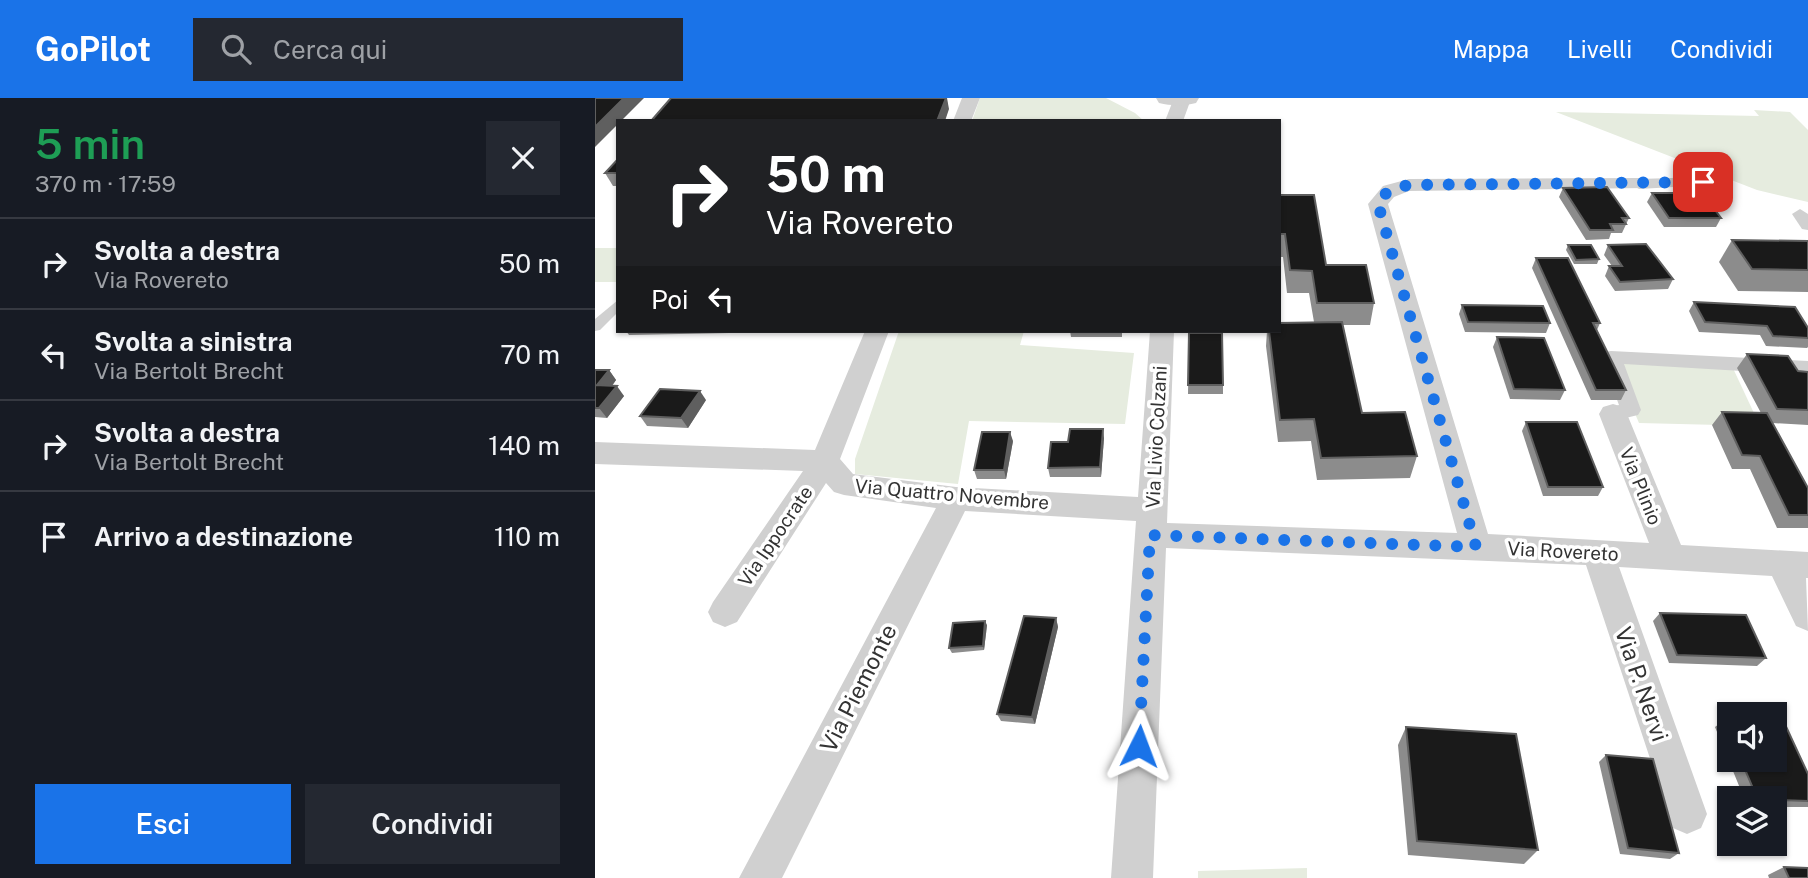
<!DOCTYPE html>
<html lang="it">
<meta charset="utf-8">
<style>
:root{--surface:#171b24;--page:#242831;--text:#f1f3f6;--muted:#9ea1a6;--line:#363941;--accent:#1a73e8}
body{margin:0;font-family:"Public Sans",sans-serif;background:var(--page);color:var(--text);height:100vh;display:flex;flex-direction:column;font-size:26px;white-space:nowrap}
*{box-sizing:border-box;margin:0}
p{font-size:23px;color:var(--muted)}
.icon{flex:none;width:38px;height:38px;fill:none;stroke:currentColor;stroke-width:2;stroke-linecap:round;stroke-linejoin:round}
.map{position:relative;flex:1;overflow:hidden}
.side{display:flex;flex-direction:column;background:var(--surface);width:595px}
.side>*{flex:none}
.guide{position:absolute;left:21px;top:21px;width:665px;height:214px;border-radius:0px;box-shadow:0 2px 5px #0004;background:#202124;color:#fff;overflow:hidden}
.fabs{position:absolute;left:1122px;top:604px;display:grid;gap:14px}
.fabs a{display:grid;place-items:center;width:70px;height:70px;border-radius:0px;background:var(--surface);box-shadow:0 2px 5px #0004;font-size:35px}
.pin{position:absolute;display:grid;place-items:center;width:60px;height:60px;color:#fff;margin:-30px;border-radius:14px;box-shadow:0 4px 10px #0006}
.me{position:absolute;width:77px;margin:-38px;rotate:3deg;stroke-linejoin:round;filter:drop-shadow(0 0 5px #0008)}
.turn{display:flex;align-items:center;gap:24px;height:147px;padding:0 35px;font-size:32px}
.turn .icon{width:91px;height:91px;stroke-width:2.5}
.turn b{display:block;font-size:49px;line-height:60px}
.then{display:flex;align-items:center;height:66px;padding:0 35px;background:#0003;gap:14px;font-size:26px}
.round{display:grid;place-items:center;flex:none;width:74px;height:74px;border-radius:0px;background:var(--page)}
.overview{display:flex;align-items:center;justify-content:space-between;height:119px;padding:0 35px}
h1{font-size:42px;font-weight:600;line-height:52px;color:#1e9e55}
.action{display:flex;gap:14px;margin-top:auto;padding:14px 35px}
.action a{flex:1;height:80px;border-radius:0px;background:var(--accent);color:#fff;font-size:28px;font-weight:600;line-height:80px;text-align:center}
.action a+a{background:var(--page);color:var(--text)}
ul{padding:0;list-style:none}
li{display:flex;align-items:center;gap:21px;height:91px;padding:0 35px;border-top:2px solid var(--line)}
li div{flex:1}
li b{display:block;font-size:26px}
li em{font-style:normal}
header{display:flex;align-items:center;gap:42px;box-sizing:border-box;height:98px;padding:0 35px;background:var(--accent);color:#fff}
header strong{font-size:33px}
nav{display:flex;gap:38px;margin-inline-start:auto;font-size:24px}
.search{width:490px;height:63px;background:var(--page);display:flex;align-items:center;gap:18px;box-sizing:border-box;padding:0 24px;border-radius:0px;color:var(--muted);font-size:26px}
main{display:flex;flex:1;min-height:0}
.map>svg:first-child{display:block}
.green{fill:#e6ecdf}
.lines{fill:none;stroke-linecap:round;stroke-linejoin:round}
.service{fill:#d0d0d0;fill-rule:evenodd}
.pedestrian{fill:#d0d0d0;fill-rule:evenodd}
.minor{fill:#d0d0d0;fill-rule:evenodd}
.tertiary{fill:#d0d0d0;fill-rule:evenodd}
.wall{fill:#8c8c8c}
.shaded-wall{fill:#5f5f5f}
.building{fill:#1a1a1a;stroke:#5f5f5f;stroke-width:2}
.route{stroke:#1a73e8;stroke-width:12;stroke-dasharray:0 21.6}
.labels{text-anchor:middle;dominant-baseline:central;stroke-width:7;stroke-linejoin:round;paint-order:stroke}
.street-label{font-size:19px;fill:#333;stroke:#fff}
.near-street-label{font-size:23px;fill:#333;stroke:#fff}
</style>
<header>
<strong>GoPilot</strong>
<div class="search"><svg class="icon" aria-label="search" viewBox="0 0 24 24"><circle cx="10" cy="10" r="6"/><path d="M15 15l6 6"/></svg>Cerca qui</div>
<nav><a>Mappa</a><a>Livelli</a><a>Condividi</a></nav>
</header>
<main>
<section class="side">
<div class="overview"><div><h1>5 min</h1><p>370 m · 17:59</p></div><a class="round"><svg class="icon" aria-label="close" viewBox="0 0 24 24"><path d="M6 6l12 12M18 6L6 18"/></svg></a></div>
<ul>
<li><svg class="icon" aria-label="right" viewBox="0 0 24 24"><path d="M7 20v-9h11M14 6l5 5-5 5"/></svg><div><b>Svolta a destra</b><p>Via Rovereto</p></div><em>50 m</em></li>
<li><svg class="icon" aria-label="left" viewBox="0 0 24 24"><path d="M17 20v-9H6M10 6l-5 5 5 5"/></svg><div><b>Svolta a sinistra</b><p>Via Bertolt Brecht</p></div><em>70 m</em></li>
<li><svg class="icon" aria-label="right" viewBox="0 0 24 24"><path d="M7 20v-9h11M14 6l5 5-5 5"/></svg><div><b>Svolta a destra</b><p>Via Bertolt Brecht</p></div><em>140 m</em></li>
<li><svg class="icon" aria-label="arrive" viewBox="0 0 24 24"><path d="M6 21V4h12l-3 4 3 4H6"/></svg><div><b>Arrivo a destinazione</b></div><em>110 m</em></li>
</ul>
<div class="action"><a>Esci</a><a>Condividi</a></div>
</section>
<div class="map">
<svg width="1213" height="780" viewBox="0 0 1213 780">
<rect width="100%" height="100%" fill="#fff"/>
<g class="green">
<path d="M385 0H511L540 15 549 23H377Z"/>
<path d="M1159 12 1195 14 1213 32V104L1162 92 961 14 1164 18Z"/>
<rect x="0" y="150" width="23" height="34"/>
<path d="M304 233H429L425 247 539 255 530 326 374 323 363 386 260 376V361Z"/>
<path d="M1016 259 1136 266 1165 328 1044 325Z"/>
<path d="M712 770V780H603V773Z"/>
</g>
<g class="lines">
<path class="service" d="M23 202V214L5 232 0 233V221Z"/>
<g class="pedestrian">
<path d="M1108 79 1113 81 1116 84 1113 87 1044 91 1036 86 1044 81Z"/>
<path d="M1205 111 1213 116V132L1207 131 1197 116Z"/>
<path d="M1016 253 1213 263V277L1029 266 1046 312 1043 317 1018 323 1011 321 1008 316 1011 311 1024 307 1006 259 1009 254Z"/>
</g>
<g class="minor">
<path d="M367 0H385L376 23H358Z"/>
<path d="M579 0 596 1 588 23H570Z"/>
<path d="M1044 80 1051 82 1054 86 1051 90 814 93 799 99 793 106 893 436 1054 445 1004 316 1008 309 1018 306 1028 309 1032 316 1086 447 1213 454V480H1211L1213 533 1201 528 1177 478 1024 469 1112 716 1106 730 1092 736 1078 730 991 467 571 450 558 780H516L541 423 370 413 187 780H144L341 410 249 397 239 394 231 385 142 524 130 529 118 524 113 514 118 504 208 373 0 366V344L220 352 270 233H294L245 361 258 376 361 389 543 399 555 233H579L572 425 862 435 773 106 788 88 814 81Z"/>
</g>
<path class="tertiary" d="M561 0H604L601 5C589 8 576 8 564 5Z"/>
</g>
<g class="wall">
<path d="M23 61V88H18L10 75Z"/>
<path d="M968 90 1034 120 1027 135H1016L1014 141 991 142 964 99Z"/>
<path d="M1057 95 1126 120 1121 129H1069L1052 104Z"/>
<path d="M684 97 731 167 779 205 775 227H748L767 315 822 358 815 380 722 382 716 343 683 344 671 248 672 233H684L719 224 714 195H692L688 159H684Z"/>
<path d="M1137 142 1213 143V194L1143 193 1124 164Z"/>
<path d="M973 147 1004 161 1002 166H979L971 152Z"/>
<path d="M1013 147 1078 181 1073 191 1020 193 1010 178 1014 168H1017L1009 157Z"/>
<path d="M941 160 1005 225 1002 232 1031 292 1026 302H996L937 170Z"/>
<path d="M1099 204 1213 230V249L1212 250 1171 248 1165 237 1104 234 1094 213Z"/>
<path d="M867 207 955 225 951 235 870 234 864 216Z"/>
<path d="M31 233H135L134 235 34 237Z"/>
<path d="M475 233H527V239H476Z"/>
<path d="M594 235 628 287V296H593Z"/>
<path d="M902 239 970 292 965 302 915 301 898 249Z"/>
<path d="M1152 256 1203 273 1213 274V327L1177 325 1213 390V430H1182L1155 371H1137L1117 327 1127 314 1166 315 1142 270Z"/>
<path d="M0 272H14L21 282 17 288 29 298 12 320 0 319Z"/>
<path d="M111 302 93 330 52 328 45 318Z"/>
<path d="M931 324 1008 389 1003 398H948L927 333Z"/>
<path d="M509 340 506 379H455L453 370 473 344Z"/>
<path d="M418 343 411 381H382L379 372Z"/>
<path d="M1065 515 1171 560 1162 568 1074 565 1058 523Z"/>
<path d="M461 520 463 529 440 626 406 623 402 616Z"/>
<path d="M392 527 389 552 357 555 354 550Z"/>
<path d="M1129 622H1134V662H1180L1213 676V709H1180V700H1149L1120 629Z"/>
<path d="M811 629 943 752 929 766 813 757 803 647Z"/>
<path d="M1011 657 1084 755 1075 761 1025 756 1004 664Z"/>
<path d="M1189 769 1213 780H1174L1173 777Z"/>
</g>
<g class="shaded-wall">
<path d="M29 0H49L26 23H23V26L0 49V29Z"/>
<path d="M351 0H352L354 11 350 23H342Z"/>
<path d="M14 272 21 282 10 297 2 287Z"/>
<path d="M22 288 29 298 12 320 4 310Z"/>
<path d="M105 293 111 302 93 330 86 320Z"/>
<path d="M508 331 509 340 506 379 505 369Z"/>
<path d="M415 334 418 343 411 381 409 372Z"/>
<path d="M461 520 463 529 440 626 437 619Z"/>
<path d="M390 523 392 527 389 552 388 548Z"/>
</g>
<g class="building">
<path d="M0 0H29L0 29Z"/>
<path d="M76 0H351L342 23H56Z"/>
<path d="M23 61V75H10Z"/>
<path d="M1012 89 1034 120H1027L1031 126H1015L1018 132H995L968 90Z"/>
<path d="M1057 95H1107L1126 120H1074Z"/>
<path d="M684 97H719L731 167H771L779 205H722L717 173 695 172 690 136H684Z"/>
<path d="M1137 142 1213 143V172L1157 171Z"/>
<path d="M1051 146 1078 181 1025 184 1014 168H1027L1013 147Z"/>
<path d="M973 147H996L1004 161 981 162Z"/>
<path d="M941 160H973L1005 225H998L1031 292H1001Z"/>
<path d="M1099 204 1200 209 1213 230V240L1178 238 1172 228 1110 224Z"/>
<path d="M867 207 948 208 955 225 873 224Z"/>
<path d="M747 224 767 315 810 314 822 358 726 360 719 321 685 322 674 233H684V225Z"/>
<path d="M594 235H627L628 287H593Z"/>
<path d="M902 239 949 240 970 292 919 291Z"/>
<path d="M1152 256 1193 258 1203 273 1213 274V312L1182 311Z"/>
<path d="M0 272H14L2 287 22 288 4 310H0Z"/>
<path d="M65 291 105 293 86 320 45 318Z"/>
<path d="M1127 314 1172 315 1213 390V417H1194L1165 358 1147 357Z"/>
<path d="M931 324H982L1008 389H953Z"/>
<path d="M475 331H508L505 369 453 370 456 344H473Z"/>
<path d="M387 334H415L409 372H379Z"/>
<path d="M1065 515 1151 517 1171 560 1082 557Z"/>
<path d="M429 518 461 520 437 619 402 616Z"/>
<path d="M390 523 388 548 354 550 358 525Z"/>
<path d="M1129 622H1134V633Z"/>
<path d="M1180 622H1188L1213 676V703L1180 702V700H1162L1146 662H1180Z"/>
<path d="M811 629 921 636 943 752 822 743Z"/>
<path d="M1011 657 1058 661 1084 755 1033 750Z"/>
<path d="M1189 769 1213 770V780H1194Z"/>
</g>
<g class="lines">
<path class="route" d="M544 648 555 437 881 449 783 106C789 93 799 90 814 87L1108 84"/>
</g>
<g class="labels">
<g class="street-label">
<text transform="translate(561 339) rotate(-87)">Via Livio Colzani</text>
<text transform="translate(1046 388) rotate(68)">Via Plinio</text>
<text transform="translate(357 396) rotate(5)">Via Quattro Novembre</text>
<text transform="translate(180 438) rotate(-56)">Via Ippocrate</text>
<text transform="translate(968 453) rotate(3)">Via Rovereto</text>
</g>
<g class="near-street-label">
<text transform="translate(1047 586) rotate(71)">Via P. Nervi</text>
<text transform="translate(263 590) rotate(-63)">Via Piemonte</text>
</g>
</g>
</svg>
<div class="fabs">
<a><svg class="icon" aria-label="sound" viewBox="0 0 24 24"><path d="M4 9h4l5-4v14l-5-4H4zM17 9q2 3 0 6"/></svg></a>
<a><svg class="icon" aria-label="layers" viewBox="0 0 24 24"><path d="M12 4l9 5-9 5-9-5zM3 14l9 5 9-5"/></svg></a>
</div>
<div class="pin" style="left:1108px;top:84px;background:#d93025"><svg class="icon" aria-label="arrive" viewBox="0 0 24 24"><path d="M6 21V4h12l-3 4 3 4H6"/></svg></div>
<svg class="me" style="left:544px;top:648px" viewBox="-20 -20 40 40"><path d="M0-17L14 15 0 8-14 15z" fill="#1a73e8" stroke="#fff" stroke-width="4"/></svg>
<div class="guide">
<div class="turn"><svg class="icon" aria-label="right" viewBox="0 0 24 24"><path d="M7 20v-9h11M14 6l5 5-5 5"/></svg><div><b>50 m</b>Via Rovereto</div></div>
<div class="then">Poi<svg class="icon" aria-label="left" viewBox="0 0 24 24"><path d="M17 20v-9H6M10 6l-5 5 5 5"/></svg></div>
</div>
</div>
</main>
